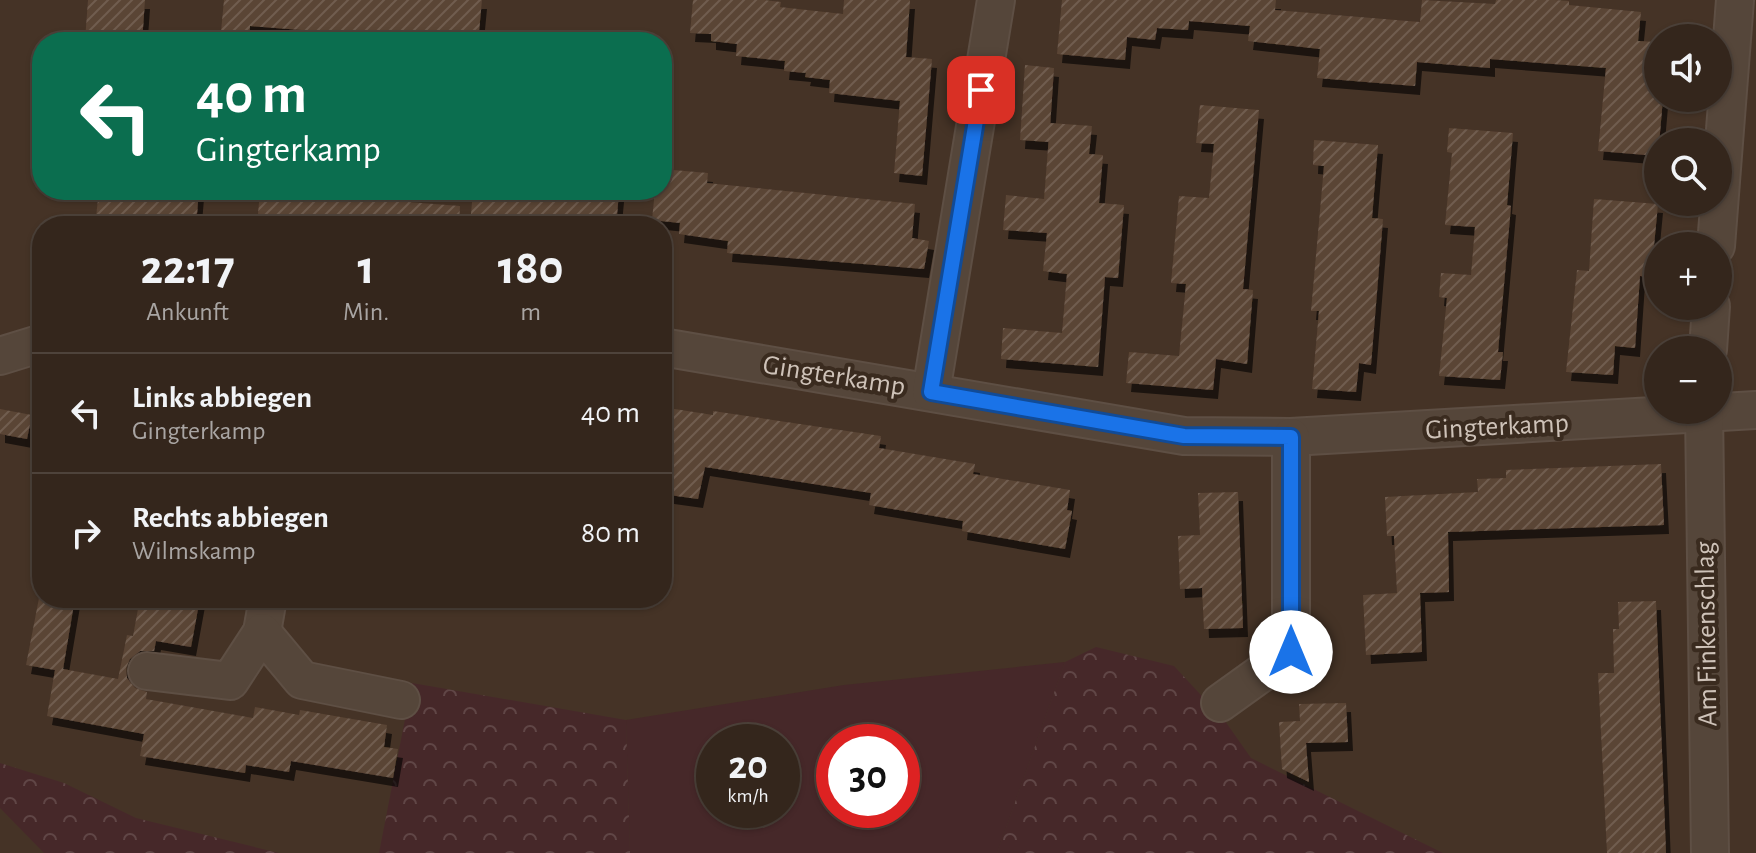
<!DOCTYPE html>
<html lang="de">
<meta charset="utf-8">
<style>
:root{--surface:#34261c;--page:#3f3229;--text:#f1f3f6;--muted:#a9a5a3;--line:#4e433b}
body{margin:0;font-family:"Alegreya Sans",sans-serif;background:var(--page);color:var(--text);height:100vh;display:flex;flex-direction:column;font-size:30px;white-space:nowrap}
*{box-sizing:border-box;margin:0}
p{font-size:26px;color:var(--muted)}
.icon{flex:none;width:44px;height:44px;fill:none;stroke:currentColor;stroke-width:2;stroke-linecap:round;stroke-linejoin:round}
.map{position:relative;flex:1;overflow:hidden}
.sheet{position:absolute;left:32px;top:216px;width:640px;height:392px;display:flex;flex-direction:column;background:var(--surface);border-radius:32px;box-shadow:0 2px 6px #0004,0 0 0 2px var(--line)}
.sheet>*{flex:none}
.hud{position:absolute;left:32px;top:32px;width:640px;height:168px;border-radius:32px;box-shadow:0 2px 6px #0004,0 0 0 2px var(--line);background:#0b6e4f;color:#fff;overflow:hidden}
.fabs{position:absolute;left:1644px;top:24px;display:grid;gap:16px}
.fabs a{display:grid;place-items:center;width:88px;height:88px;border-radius:50%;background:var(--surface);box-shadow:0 2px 6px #0004,0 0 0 2px var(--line);font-size:40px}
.speed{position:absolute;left:696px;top:724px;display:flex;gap:16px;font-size:40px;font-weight:700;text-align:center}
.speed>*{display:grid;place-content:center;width:104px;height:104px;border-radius:50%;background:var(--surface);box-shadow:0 2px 6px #0004,0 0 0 2px var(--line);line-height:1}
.speed small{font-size:20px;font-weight:400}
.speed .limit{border:12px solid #d22;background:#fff;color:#111}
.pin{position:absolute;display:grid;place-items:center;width:68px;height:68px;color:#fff;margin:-34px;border-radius:16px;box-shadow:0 4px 12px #0006}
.me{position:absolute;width:88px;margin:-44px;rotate:0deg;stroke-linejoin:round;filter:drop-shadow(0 0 6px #0008)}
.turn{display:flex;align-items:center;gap:28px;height:168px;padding:0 32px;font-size:36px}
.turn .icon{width:104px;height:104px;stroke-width:2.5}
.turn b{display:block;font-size:56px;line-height:68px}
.eta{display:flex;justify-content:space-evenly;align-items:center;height:136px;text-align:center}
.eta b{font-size:48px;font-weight:700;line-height:56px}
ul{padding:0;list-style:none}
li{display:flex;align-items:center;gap:24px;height:120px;padding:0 32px;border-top:2px solid var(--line)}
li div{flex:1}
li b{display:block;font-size:30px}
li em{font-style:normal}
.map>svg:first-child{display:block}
.green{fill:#462829;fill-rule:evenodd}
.forest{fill:url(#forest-crowns)}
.building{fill:url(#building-hatch);filter:url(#shadow)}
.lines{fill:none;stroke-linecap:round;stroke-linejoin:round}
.minor-casing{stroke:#5e4f44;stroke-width:40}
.minor{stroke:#55463a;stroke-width:36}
.route-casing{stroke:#114b97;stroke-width:20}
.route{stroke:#1a73e8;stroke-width:14}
.labels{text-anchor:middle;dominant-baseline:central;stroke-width:8;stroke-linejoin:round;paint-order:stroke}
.street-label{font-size:28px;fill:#cec2b8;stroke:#3a2b1f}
</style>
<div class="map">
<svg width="1756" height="853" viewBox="0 0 1756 853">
<defs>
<pattern id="forest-crowns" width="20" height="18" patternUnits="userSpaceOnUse" patternTransform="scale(2)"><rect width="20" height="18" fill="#462829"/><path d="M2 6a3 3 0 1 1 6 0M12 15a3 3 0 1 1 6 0" fill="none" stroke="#604646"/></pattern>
<pattern id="building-hatch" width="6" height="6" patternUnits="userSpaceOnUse" patternTransform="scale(2)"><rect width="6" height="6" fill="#5a4434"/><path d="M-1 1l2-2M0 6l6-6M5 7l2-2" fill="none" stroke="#705d4f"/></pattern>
<filter id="shadow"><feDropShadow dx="5" dy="9" stdDeviation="0" flood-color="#0009"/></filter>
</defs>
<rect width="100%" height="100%" fill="#453326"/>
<path class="green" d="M1065 662 997 853H630L626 720 844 685ZM782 742V810H714V742ZM902 742V810H834V742Z"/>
<g class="forest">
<path d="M1096 647 1174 666 1225 721 1251 758 1443 853H997L1065 662Z"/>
<path d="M412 683 626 720 630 853H379Z"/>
<path d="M0 763 64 783 136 818 279 853H44L0 808Z"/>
</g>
<g class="building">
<path d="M88 0H145L142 42 85 40Z"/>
<path d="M224 0H482L478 42H313L314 31 250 26 249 42H220Z"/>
<path d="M693 0H764L781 2 780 7 843 14 844 0H910L906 57 932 59 922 176 894 173 900 101 829 93 830 80 805 77 806 73 784 71 785 61 736 56 737 44 711 41V34L690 33Z"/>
<path d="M1062 0H1276L1275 10 1420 22 1422 0 1495 4 1496 0H1555L1569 1V5L1641 12 1638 41 1658 42V98H1663L1658 156 1598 151 1606 68 1490 59V68L1417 62 1415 86 1317 78 1320 49 1248 41 1250 26 1189 21 1188 30 1157 28 1155 40 1127 37 1125 60 1057 54Z"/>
<path d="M1025 65 1054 68 1049 142 1020 140Z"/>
<path d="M1200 105 1259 110 1243 289 1253 290 1247 364 1216 359 1213 390 1126 383 1129 352 1179 356 1186 284 1171 283 1179 196 1209 198 1214 144 1196 143Z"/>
<path d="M1050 123 1092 126 1089 154 1103 155 1099 203 1124 205 1118 278 1105 277 1098 367 1001 359 1003 328 1062 333 1067 274 1043 271 1047 233 1003 230 1006 195 1044 199Z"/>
<path d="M1449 128 1513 133 1507 205 1511 206 1498 352H1503L1500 380 1439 376 1447 298 1439 297 1441 273 1471 275 1475 227 1445 225 1452 153 1447 152Z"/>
<path d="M1314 140 1378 145 1372 218 1383 219 1371 365 1359 363 1356 392 1312 389 1319 311H1311L1324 166 1313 165Z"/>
<path d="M662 169 708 173 707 183 915 204 912 238 929 241 924 269 727 253 728 241 679 234 680 223 652 220 655 190H662Z"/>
<path d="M99 190H199L196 226 96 217Z"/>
<path d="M260 190H371L370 199 460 206 459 226H257Z"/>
<path d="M473 190H581L619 193 616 226H470Z"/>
<path d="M1594 199 1658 204 1651 277 1640 276 1635 348 1615 346 1613 375 1566 372 1577 270 1589 271Z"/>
<path d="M662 407 713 415V411L881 436 879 448 975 464 973 474 1070 490 1067 510 1072 511 1065 549 962 531 963 521 869 505 871 493 705 467 698 499 662 494Z"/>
<path d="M0 409 32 415 27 439 0 434Z"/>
<path d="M1661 464 1664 525 1448 532 1449 592 1420 593 1422 652 1366 655 1363 595 1397 593 1394 536H1387L1385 497 1478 492 1477 479 1506 478V470Z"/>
<path d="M1238 492 1243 628 1204 629 1202 588 1180 589 1178 536 1200 535 1198 493Z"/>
<path d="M39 598H75L63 669 118 679 127 635 133 636 140 598H200L191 647 156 641 154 651H140L130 659 126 668 127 678 135 688 147 692 146 699 253 718 255 707 299 715 300 710 387 725 384 747 398 749 393 778 291 761 289 772 246 765 245 773 140 756 144 734 47 716 55 670 26 665Z"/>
<path d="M1656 601 1666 853H1607L1598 673H1614L1613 629H1619L1618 602Z"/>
<path d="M1346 703 1348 742 1306 743 1309 782 1282 769 1279 722 1300 721 1299 704Z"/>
</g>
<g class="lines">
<defs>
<g id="minor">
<path d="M1716 246 1735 0"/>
<path d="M662 347 1184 436 1291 437 1756 410"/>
<path d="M1708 350 1711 306"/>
<path d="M0 356 42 343"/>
<path d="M931 392 996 0"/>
<path d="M1704 410 1710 853"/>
<path d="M262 632 268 598"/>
<path d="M147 671 230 681 262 632 302 680 401 700"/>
<path d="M1220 703 1291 652V437"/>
</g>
</defs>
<use href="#minor" class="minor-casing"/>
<use href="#minor" class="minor"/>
</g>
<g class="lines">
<defs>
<path id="route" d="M981 90 931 392 1184 436 1291 437V652"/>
</defs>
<use href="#route" class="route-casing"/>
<use href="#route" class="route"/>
</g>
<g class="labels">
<g class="street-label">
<text transform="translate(834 376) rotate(9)">Gingterkamp</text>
<text transform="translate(1497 427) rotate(-3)">Gingterkamp</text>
<text transform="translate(1707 634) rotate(-91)">Am Finkenschlag</text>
</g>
</g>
</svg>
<div class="fabs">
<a><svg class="icon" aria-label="sound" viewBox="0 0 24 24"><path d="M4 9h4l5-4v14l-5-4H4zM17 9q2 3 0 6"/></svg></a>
<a><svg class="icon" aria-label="search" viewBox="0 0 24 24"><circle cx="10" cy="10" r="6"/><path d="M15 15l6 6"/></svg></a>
<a>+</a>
<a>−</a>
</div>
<div class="speed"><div>20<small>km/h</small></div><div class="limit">30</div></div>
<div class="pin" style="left:981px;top:90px;background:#d93025"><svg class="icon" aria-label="arrive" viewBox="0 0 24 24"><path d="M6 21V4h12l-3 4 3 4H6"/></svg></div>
<svg class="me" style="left:1291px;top:652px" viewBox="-20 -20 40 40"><circle r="19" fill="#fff"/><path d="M0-13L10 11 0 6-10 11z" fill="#1a73e8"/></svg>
<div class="hud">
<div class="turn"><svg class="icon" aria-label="left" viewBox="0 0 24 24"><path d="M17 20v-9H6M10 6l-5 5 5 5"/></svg><div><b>40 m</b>Gingterkamp</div></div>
</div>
<section class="sheet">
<div class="eta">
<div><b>22:17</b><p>Ankunft</p></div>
<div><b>1</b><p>Min.</p></div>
<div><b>180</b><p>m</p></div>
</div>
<ul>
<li><svg class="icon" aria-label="left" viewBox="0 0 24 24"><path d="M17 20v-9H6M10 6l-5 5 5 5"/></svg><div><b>Links abbiegen</b><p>Gingterkamp</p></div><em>40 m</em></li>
<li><svg class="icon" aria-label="right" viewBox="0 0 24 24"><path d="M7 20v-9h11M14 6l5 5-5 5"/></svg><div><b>Rechts abbiegen</b><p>Wilmskamp</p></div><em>80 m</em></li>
</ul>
</section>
</div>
